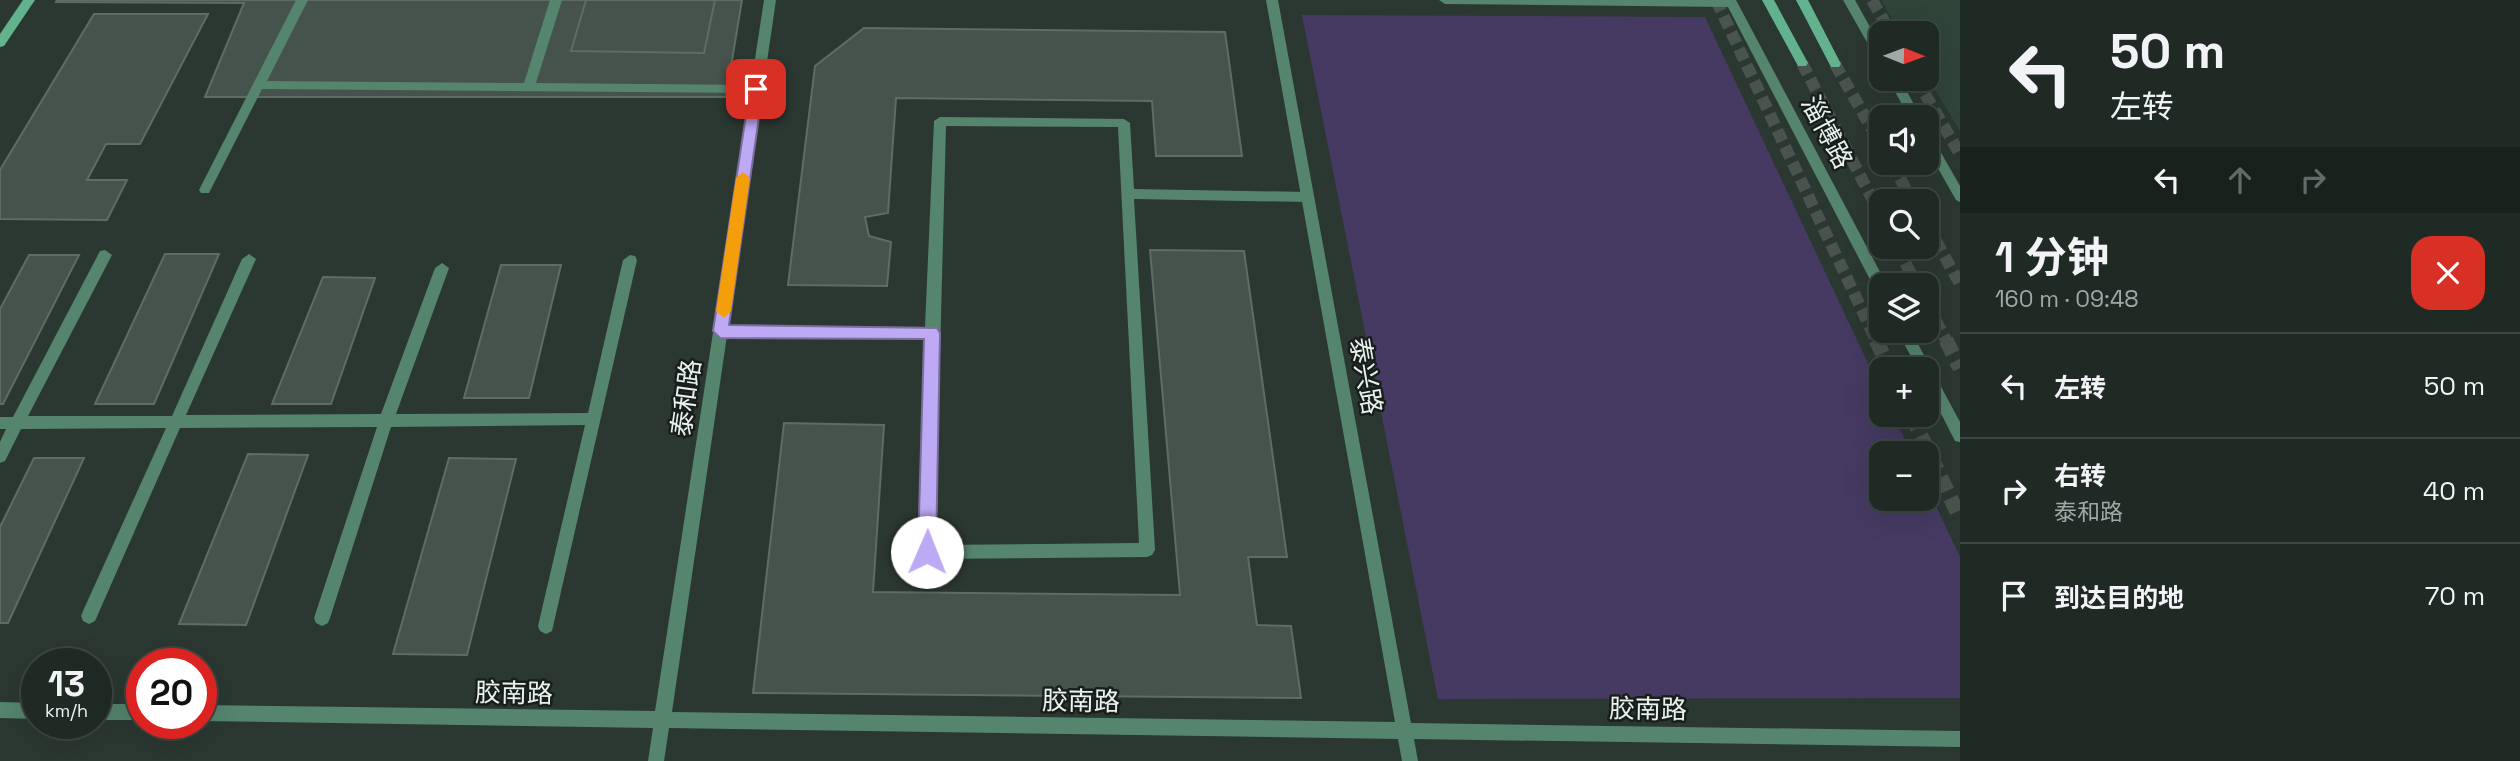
<!DOCTYPE html>
<html lang="zh">
<meta charset="utf-8">
<style>
:root{--surface:#202a25;--page:#2d3632;--text:#f1f3f6;--muted:#a2a7a7;--line:#3d4642}
body{margin:0;font-family:"Space Grotesk","Noto Sans SC",sans-serif;background:var(--page);color:var(--text);height:100vh;display:flex;flex-direction:column;font-size:26px;white-space:nowrap}
*{box-sizing:border-box;margin:0}
p{font-size:23px;color:var(--muted)}
.icon{flex:none;width:38px;height:38px;fill:none;stroke:currentColor;stroke-width:2;stroke-linecap:round;stroke-linejoin:round}
.map{position:relative;flex:1;overflow:hidden}
.sheet{display:flex;flex-direction:column;background:var(--surface);width:560px}
.sheet>*{flex:none}
.top-card{background:#202a25;color:var(--text);overflow:hidden}
.needle{width:46px;rotate:91deg}
.tools{position:absolute;left:1869px;top:21px;display:grid;gap:14px}
.tools a{display:grid;place-items:center;width:70px;height:70px;border-radius:14px;background:var(--surface);box-shadow:0 7px 28px #0002,0 0 0 2px var(--line);font-size:35px}
.speed{position:absolute;left:21px;top:648px;display:flex;gap:14px;font-size:35px;font-weight:700;text-align:center}
.speed>*{display:grid;place-content:center;width:91px;height:91px;border-radius:50%;background:var(--surface);box-shadow:0 7px 28px #0002,0 0 0 2px var(--line);line-height:1}
.speed small{font-size:18px;font-weight:400}
.speed .limit{border:10px solid #d22;background:#fff;color:#111}
.pin{position:absolute;display:grid;place-items:center;width:60px;height:60px;color:#fff;margin:-30px;border-radius:14px;box-shadow:0 4px 10px #0006}
.me{position:absolute;width:77px;margin:-38px;rotate:1deg;stroke-linejoin:round;filter:drop-shadow(0 0 5px #0008)}
.turn{display:flex;align-items:center;gap:24px;height:147px;padding:0 35px;font-size:32px}
.turn .icon{width:91px;height:91px;stroke-width:2.5}
.turn b{display:block;font-size:49px;line-height:60px}
.lanes{display:flex;align-items:center;height:66px;padding:0 35px;background:#0003;justify-content:center;gap:35px;direction:ltr}
.lanes .off{opacity:.35}
.round{display:grid;place-items:center;flex:none;width:74px;height:74px;border-radius:21px;background:var(--page)}
.head{display:flex;align-items:center;justify-content:space-between;height:119px;padding:0 35px}
h1{font-size:42px;font-weight:700;line-height:52px}
ul{padding:0;list-style:none}
li{display:flex;align-items:center;gap:21px;height:105px;padding:0 35px;border-top:2px solid var(--line)}
li div{flex:1}
li b{display:block;font-size:26px}
li em{font-style:normal}
main{display:flex;flex:1;min-height:0}
.map>svg:first-child{display:block}
.built{fill:#31443a}
.green{fill:#463a62}
.building{fill:#46534c;stroke:#5e6c64;stroke-width:2}
.lines{fill:none;stroke-linecap:round;stroke-linejoin:round}
.secondary-tunnel-far1{stroke:#48544d;stroke-width:12;stroke-dasharray:12 6;stroke-linecap:butt}
.secondary-tunnel{stroke:#48544d;stroke-width:15;stroke-dasharray:15 8;stroke-linecap:butt}
.lane{fill:#55856d;fill-rule:evenodd}
.street{fill:#55856d;fill-rule:evenodd}
.secondary{fill:#62b28d;fill-rule:evenodd}
.route{fill:#bea9f5;stroke:#7c6e9f;stroke-width:2}
.slow{fill:#f59e0b}
.labels{text-anchor:middle;dominant-baseline:central;stroke-width:5;stroke-linejoin:round;paint-order:stroke}
.street-label{font-size:26px;fill:#eaf2ee;stroke:#181e1b}
</style>
<main>
<div class="map">
<svg width="1960" height="761" viewBox="0 0 1960 761">
<rect width="100%" height="100%" fill="#2b3831"/>
<path class="built" d="M1881 0H1960V131L1927 76V33H1901Z"/>
<path class="green" d="M1302 15 1705 17 1881 391V415H1893L1911 453H1881V499H1927V487L1960 557V698L1438 699Z"/>
<g class="building">
<path d="M57 0H742L726 97H205L244 3 56 2Z"/>
<path d="M586 0H715L704 53 571 51Z"/>
<path d="M94 14H208L140 144H106L87 180H127L107 220 0 219V170Z"/>
<path d="M864 28 1225 32 1242 156H1156L1152 101 896 98 888 213 865 217 869 236 891 242 887 286 788 285 815 66Z"/>
<path d="M1150 250 1244 251 1287 557H1248L1257 625 1291 626 1301 698 753 693 784 423 884 425 873 592 1180 595Z"/>
<path d="M165 254H219L154 404H95Z"/>
<path d="M29 255H79L3 404H0V309Z"/>
<path d="M501 265H561L529 398H464Z"/>
<path d="M323 277 375 278 331 404H272Z"/>
<path d="M248 454 308 455 246 625 179 624Z"/>
<path d="M34 458H84L8 623H0V527Z"/>
<path d="M449 458 516 459 467 655 393 654Z"/>
</g>
<g class="lines">
<g class="secondary-tunnel-far1">
<path d="M1716 0 1877 342"/>
<path d="M1872 0 1891 33"/>
<path d="M1802 63 1881 216"/>
<path d="M1835 64 1881 145"/>
<path d="M1916 79 1960 154"/>
<path d="M1891 163 1913 201"/>
<path d="M1927 225 1960 284"/>
<path d="M1897 247 1917 285"/>
<path d="M1927 304 1947 342"/>
</g>
<g class="secondary-tunnel">
<path d="M1876 340 1890 369"/>
<path d="M1946 340 1960 368"/>
<path d="M1911 415 1960 518"/>
</g>
<g class="lane">
<path d="M296 0H308L267 81 524 83 550 0H562L536 83 756 85 762 89 756 93 262 89 209 193H201L199 190Z"/>
<path d="M940 117 1124 119 1130 123 1134 189 1308 192 1314 197 1308 202 1134 199 1155 550 1152 555 1147 557 927 559 922 557 919 552 925 339 720 337 715 335 713 331 715 327 720 325 925 327 934 121ZM946 126 1118 127 1139 543 935 545Z"/>
<path d="M105 250 112 255 28 416H172L242 259 249 254 256 259 186 415 381 414 435 268 442 263 449 268 396 414 588 413 623 260 630 255 635 256 637 260 552 631 546 634 540 631 538 626 585 425 391 427 330 618 328 623 322 626 316 623 314 618 377 427 180 428 95 621 89 624 83 621 81 616 83 611 166 428 21 429 5 461 0 463V442L6 429H0V417H13L100 251Z"/>
</g>
<g class="street">
<path d="M764 0H776L672 712 1395 722 1266 0H1278L1411 723 1960 731V747L1414 739 1418 761H1402L1398 739 669 728 664 761H648L653 728 201 721V705L655 711Z"/>
<path d="M1439 0H1736L1887 285H1881V292L1876 291 1728 7 1445 4Z"/>
<path d="M1843 0H1855L1881 47V61L1877 60Z"/>
<path d="M1888 79H1900L1921 117H1909Z"/>
<path d="M1927 133 1931 135 1960 186V202L1956 200 1927 149Z"/>
<path d="M1897 331H1911L1960 422V442L1955 441 1927 386V369H1918Z"/>
<path d="M0 702 37 703V719L0 718Z"/>
<rect x="96" y="704" width="46" height="16"/>
</g>
<g class="secondary">
<path d="M23 0H35L4 46 0 47V34Z"/>
<path d="M1762 0H1774L1808 63 1806 66H1798Z"/>
<path d="M1796 0H1808L1841 64 1839 67H1831Z"/>
</g>
</g>
<path class="route" d="M756 84 763 89 729 325 937 328 940 333 936 552 933 558 927 560 921 558 918 552 924 339 720 338 713 331 750 89Z"/>
<path class="slow" d="M743 172 750 178 731 311 724 318 716 311 736 178Z"/>
<g class="labels">
<g class="street-label">
<text transform="translate(1827 132) rotate(62)">淄博路</text>
<text transform="translate(1366 376) rotate(80)">泰兴路</text>
<text transform="translate(686 398) rotate(-82)">泰和路</text>
<text transform="translate(514 693) rotate(1)">胶南路</text>
<text transform="translate(1081 701) rotate(1)">胶南路</text>
<text transform="translate(1648 709) rotate(1)">胶南路</text>
</g>
</g>
</svg>
<div class="tools">
<a><svg class="needle" viewBox="-14 -14 28 28"><path d="M0-13l5 13h-10z" fill="#e53935"/><path d="M0 13l5-13h-10z" fill="#a2a7a7"/></svg></a>
<a><svg class="icon" aria-label="sound" viewBox="0 0 24 24"><path d="M4 9h4l5-4v14l-5-4H4zM17 9q2 3 0 6"/></svg></a>
<a><svg class="icon" aria-label="search" viewBox="0 0 24 24"><circle cx="10" cy="10" r="6"/><path d="M15 15l6 6"/></svg></a>
<a><svg class="icon" aria-label="layers" viewBox="0 0 24 24"><path d="M12 4l9 5-9 5-9-5zM3 14l9 5 9-5"/></svg></a>
<a>+</a>
<a>−</a>
</div>
<div class="speed"><div>13<small>km/h</small></div><div class="limit">20</div></div>
<div class="pin" style="left:756px;top:89px;background:#d93025"><svg class="icon" aria-label="arrive" viewBox="0 0 24 24"><path d="M6 21V4h12l-3 4 3 4H6"/></svg></div>
<svg class="me" style="left:927px;top:552px" viewBox="-20 -20 40 40"><circle r="19" fill="#fff"/><path d="M0-13L10 11 0 6-10 11z" fill="#bea9f5"/></svg>
</div>
<section class="sheet">
<div class="top-card">
<div class="turn"><svg class="icon" aria-label="left" viewBox="0 0 24 24"><path d="M17 20v-9H6M10 6l-5 5 5 5"/></svg><div><b>50 m</b>左转</div></div>
<div class="lanes"><svg class="icon" aria-label="left" viewBox="0 0 24 24"><path d="M17 20v-9H6M10 6l-5 5 5 5"/></svg><svg class="icon off" aria-label="ahead" viewBox="0 0 24 24"><path d="M12 20V5M6 11l6-6 6 6"/></svg><svg class="icon off" aria-label="right" viewBox="0 0 24 24"><path d="M7 20v-9h11M14 6l5 5-5 5"/></svg></div>
</div>
<div class="head"><div><h1>1 分钟</h1><p>160 m · 09:48</p></div><a class="round" style="background:#d93025;color:#fff"><svg class="icon" aria-label="close" viewBox="0 0 24 24"><path d="M6 6l12 12M18 6L6 18"/></svg></a></div>
<ul>
<li><svg class="icon" aria-label="left" viewBox="0 0 24 24"><path d="M17 20v-9H6M10 6l-5 5 5 5"/></svg><div><b>左转</b></div><em>50 m</em></li>
<li><svg class="icon" aria-label="right" viewBox="0 0 24 24"><path d="M7 20v-9h11M14 6l5 5-5 5"/></svg><div><b>右转</b><p>泰和路</p></div><em>40 m</em></li>
<li><svg class="icon" aria-label="arrive" viewBox="0 0 24 24"><path d="M6 21V4h12l-3 4 3 4H6"/></svg><div><b>到达目的地</b></div><em>70 m</em></li>
</ul>
</section>
</main>
